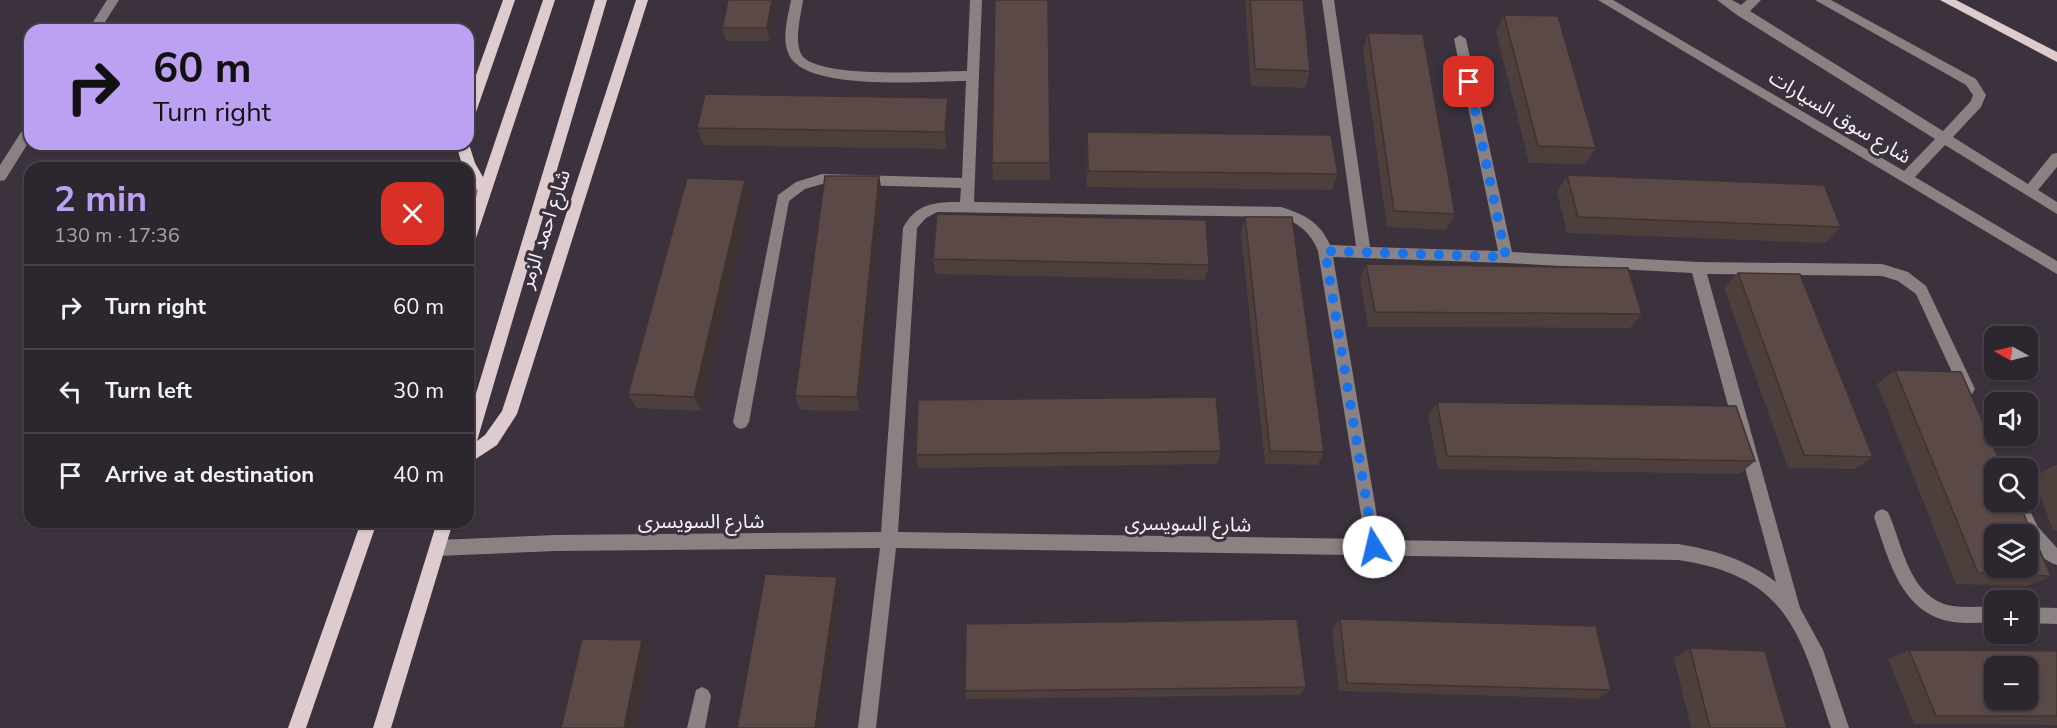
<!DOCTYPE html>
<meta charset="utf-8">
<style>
:root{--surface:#2c262e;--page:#342e36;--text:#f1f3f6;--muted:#a6a5aa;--line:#48434a;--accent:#bca0f2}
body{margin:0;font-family:"Nunito Sans","Noto Sans Arabic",sans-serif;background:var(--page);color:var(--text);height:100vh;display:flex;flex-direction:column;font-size:22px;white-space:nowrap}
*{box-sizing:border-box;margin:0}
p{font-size:20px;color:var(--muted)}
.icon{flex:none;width:33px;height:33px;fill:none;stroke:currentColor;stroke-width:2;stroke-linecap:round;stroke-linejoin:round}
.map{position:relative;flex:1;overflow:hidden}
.side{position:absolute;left:24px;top:162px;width:450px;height:366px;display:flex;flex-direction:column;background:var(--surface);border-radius:18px;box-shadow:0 2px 4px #0004,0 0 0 2px var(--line)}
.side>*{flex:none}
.hud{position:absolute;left:24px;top:24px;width:450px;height:126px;border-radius:18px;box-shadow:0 2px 4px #0004,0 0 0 2px var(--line);background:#bca0f2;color:#111;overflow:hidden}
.needle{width:39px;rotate:278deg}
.fabs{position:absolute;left:1984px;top:326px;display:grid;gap:12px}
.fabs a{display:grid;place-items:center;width:54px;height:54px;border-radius:12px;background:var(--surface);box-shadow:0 2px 4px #0004,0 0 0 2px var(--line);font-size:30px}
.pin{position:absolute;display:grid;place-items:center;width:51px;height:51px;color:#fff;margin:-26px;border-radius:12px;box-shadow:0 3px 9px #0006}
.me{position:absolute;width:66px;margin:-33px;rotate:351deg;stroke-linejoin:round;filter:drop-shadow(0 0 4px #0008)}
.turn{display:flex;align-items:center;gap:21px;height:126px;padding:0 30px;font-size:27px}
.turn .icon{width:78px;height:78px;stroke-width:2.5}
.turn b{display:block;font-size:42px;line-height:51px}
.round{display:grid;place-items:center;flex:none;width:63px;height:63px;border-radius:18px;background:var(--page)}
.headline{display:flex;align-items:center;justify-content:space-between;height:102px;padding:0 30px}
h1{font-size:36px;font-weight:700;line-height:45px;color:var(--accent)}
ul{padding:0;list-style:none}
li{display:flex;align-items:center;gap:18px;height:84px;padding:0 30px;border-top:2px solid var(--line)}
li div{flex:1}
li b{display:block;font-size:22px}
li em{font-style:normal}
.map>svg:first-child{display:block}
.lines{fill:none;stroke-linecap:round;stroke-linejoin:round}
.minor{fill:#898182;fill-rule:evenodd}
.major{fill:#ddcbce;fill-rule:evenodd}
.wall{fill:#4d3f3c}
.shaded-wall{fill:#3f3331}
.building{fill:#5a4946;stroke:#3f3331;stroke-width:1.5;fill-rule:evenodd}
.route{stroke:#1a73e8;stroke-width:10;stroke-dasharray:0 18}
.labels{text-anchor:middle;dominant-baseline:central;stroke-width:6;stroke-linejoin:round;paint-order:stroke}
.street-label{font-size:20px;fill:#f8f2f9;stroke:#3b323e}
</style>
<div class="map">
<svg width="2057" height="728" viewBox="0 0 2057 728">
<rect width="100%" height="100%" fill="#3b323e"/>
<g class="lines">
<g class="minor">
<path d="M107 0H119L100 30H88Z"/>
<path d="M791 0H803C801 16 794 39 801 54 815 80 937 71 967 71L970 0H982L974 202 1281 207C1304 214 1320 222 1330 245L1356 246 1322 0H1334L1370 247 1498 251 1454 39 1460 35 1466 39 1512 252 1698 262 1882 264 1908 272 1926 286 1975 389 1972 394 1967 396 1962 394 1916 294 1898 281 1882 276 1707 274 1800 608 1823 650 1849 728H1831C1800 634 1789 576 1678 560L896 548 876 728H858L880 548 555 551 437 556 431 553 429 548 431 543 437 540 555 535 881 532 903 228C916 203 935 202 960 202L961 188 822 184 805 189 789 201 749 422 746 427 741 429 736 427 733 422 778 195 796 182 822 174 962 178 966 81C927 81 807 92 789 55 781 39 788 17 791 0ZM937 212 1281 217C1299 223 1311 233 1318 251L1365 539 898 532 917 228 926 218ZM1333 257 1506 263 1692 273 1776 582C1747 560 1715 550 1678 544L1381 540Z"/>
<path d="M1598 0H1613L1904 171 1935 139 1737 15 1717 0H1732L1741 5 1747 0H1761L1750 11 1943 131 1971 101 1973 95 1966 85 1815 0H1831L1976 79 1986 95 1981 107 1953 137 2028 184 2052 154 2057 153V167L2038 190 2057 202V214L1945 145 1915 177 2057 261V274Z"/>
<path d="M30 124V140L5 180 0 181V165L25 126Z"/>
<path d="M468 185H485L492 190 485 195H468Z"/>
<path d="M2009 501H2025L2038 527 2057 548V565C2044 560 2028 549 2028 534H2024Z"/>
<path d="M1882 509 1888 512C1903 545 1909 599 1953 606 1967 608 1981 606 1995 607V623C1981 622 1967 624 1953 622 1901 614 1889 560 1874 517L1876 512Z"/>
<path d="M2028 607 2057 608V624L2028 623Z"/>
<path d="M702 687 708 690 711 696 705 728H687L696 690Z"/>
</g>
<g class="major">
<path d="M503 0H515L475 115 468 120V97Z"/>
<path d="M543 0H555L475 241 473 245 468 247V220L478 191 468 177V168H463L456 144H468V141L475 163 483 177Z"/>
<path d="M595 0H607L477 441 485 435 502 411 636 0H648L517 414 497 445 468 464V420Z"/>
<path d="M1940 0H1956L2057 52V62Z"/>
<path d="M361 522H377L306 728H288Z"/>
<path d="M437 522H453L391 728H373Z"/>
</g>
</g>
<g class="wall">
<path d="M728 0H778L770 41H726L722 28Z"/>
<path d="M1245 0H1303L1310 71 1305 88 1251 86Z"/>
<path d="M1504 15 1596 148 1585 164 1529 163 1496 32Z"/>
<path d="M1368 33 1455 214 1446 230 1387 227 1363 50Z"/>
<path d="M949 115 946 149 703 145 697 128Z"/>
<path d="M1087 132 1338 174 1332 190 1087 187 1086 149Z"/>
<path d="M992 163H1050V180H993Z"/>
<path d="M1567 175 1841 227 1825 243 1567 233 1557 192Z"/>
<path d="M879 176 882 193 860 411 800 410 795 396Z"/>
<path d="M745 180 751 197 701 411 637 408 628 394Z"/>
<path d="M1245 217 1324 452 1318 465 1265 464 1241 233Z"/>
<path d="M933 259 1209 265 1205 280 935 274Z"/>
<path d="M1366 264 1642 314 1630 328 1368 327 1360 280Z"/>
<path d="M1738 273 1873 457 1855 469 1788 468 1724 288Z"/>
<path d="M1895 370 2051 576 2027 586 1956 584 1877 384Z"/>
<path d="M1437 402 1755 461 1740 474 1438 469 1428 415Z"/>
<path d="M1221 451 1217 464 918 468 916 455Z"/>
<path d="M2055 465H2057V531L2053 530 2033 477Z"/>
<path d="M1340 619 1611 690 1597 699 1339 691 1332 629Z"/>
<path d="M1690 648 1787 728H1691L1674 658Z"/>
<path d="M1909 650 2057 651V725L1914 724 1888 659Z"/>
<path d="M1306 687 1300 695 966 699 965 691Z"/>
</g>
<g class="shaded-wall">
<path d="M772 0H778L770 41 767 28Z"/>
<path d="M948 98 949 115 946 149 945 132Z"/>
<path d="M879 176 882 193 860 411 857 397Z"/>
<path d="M745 180 751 197 701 411 694 397Z"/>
<path d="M837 577 841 588 821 728H815Z"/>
<path d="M642 640 651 649 636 728H624Z"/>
</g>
<g class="building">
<path d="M728 0H772L767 28H722Z"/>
<path d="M995 0H1048L1050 163H992Z"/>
<path d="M1250 0H1303L1310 71 1255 69Z"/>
<path d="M1504 15 1558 16 1596 148 1538 146Z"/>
<path d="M1368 33 1423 34 1455 214 1394 211Z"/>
<path d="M705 94 948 98 945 132 697 128Z"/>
<path d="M1087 132 1331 135 1338 174 1088 171Z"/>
<path d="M1567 175 1824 185 1841 227 1578 217Z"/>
<path d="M825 176H879L857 397 795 396Z"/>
<path d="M687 178 745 180 694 397 628 394Z"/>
<path d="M937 214 1206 220 1209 265 933 259Z"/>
<path d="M1245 217H1292L1324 452 1270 451Z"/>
<path d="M1366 264 1628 268 1642 314 1375 312Z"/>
<path d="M1738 273 1800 274 1873 457 1804 455Z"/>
<path d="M1895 370 1961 372 2003 468H1995V501H2018L2051 576 1978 573ZM1995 534H2028V567H1995Z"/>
<path d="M1216 397 1221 451 916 455 918 400Z"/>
<path d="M1437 402 1736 406 1755 461 1447 456Z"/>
<path d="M765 574 837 577 815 728H737Z"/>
<path d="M1297 619 1306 687 965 691 966 624Z"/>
<path d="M1340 619 1596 626 1611 690 1347 683Z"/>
<path d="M582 639 642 640 624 728H561Z"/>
<path d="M1690 648 1765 651 1787 728H1710Z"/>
<path d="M1909 650 2057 651V716H1936ZM1995 666H2028V699H1995Z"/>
</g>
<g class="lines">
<path class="route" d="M1374 547 1325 251 1506 257 1469 82"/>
</g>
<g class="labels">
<g class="street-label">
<text transform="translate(1840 117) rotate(31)">شارع سوق السيارات</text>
<text transform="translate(545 229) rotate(-72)">شارع احمد الزمر</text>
<text x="701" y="521">شارع السويسرى</text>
<text transform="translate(1188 524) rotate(1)">شارع السويسرى</text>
</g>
</g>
</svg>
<div class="fabs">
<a><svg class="needle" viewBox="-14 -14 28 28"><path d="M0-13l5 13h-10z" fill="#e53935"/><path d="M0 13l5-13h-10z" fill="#a6a5aa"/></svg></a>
<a><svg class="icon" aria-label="sound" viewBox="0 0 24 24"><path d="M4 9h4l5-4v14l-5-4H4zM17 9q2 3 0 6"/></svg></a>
<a><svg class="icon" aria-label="search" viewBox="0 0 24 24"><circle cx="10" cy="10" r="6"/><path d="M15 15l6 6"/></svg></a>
<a><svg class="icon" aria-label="layers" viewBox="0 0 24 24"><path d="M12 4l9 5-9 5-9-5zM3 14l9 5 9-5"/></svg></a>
<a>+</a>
<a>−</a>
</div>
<div class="pin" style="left:1469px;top:82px;background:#d93025"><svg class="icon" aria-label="arrive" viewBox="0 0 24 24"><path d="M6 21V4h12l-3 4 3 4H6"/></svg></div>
<svg class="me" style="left:1374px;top:547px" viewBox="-20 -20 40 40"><circle r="19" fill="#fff"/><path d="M0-13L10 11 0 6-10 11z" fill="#1a73e8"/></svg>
<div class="hud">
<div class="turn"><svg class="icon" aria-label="right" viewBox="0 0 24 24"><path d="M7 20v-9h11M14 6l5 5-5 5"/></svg><div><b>60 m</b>Turn right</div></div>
</div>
<section class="side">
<div class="headline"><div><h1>2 min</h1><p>130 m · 17:36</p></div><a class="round" style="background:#d93025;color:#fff"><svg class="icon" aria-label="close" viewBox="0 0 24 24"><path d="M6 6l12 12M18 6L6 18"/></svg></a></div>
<ul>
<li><svg class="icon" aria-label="right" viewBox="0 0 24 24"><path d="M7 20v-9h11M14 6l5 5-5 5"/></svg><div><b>Turn right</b></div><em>60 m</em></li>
<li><svg class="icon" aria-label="left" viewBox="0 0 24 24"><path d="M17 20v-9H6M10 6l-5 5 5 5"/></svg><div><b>Turn left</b></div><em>30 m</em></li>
<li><svg class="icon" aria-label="arrive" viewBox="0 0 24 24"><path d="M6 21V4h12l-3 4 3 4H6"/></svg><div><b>Arrive at destination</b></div><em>40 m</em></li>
</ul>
</section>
</div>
